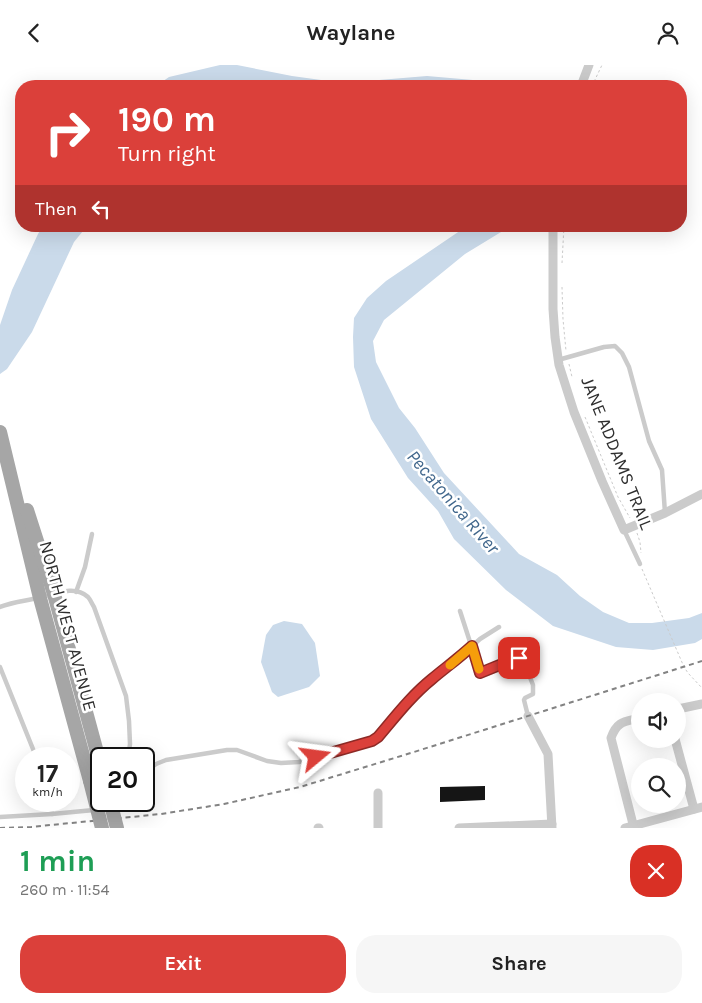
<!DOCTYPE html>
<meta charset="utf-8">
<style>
:root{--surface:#fff;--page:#f6f6f6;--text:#222;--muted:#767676;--accent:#db403a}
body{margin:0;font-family:Karla,sans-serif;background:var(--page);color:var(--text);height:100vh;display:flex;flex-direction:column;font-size:19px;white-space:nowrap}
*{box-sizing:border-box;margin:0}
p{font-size:16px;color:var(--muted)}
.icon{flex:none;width:28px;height:28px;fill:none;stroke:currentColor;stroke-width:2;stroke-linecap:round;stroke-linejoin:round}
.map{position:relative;height:763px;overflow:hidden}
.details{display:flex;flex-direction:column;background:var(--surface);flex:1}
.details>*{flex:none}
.guide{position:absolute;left:15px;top:15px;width:672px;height:152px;border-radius:20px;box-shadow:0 5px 20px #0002;background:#db403a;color:#fff;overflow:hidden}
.fabs{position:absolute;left:631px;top:628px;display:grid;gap:10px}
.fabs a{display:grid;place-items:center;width:55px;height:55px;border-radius:50%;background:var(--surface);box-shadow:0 5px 20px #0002;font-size:25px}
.speed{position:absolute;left:15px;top:682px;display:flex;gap:10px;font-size:25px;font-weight:700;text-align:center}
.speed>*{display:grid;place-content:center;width:65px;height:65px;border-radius:50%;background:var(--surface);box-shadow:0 5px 20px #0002;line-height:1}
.speed small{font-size:12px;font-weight:400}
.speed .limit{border:2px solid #111;border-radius:8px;background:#fff;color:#111}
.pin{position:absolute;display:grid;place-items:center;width:42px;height:42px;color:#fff;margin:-21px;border-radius:10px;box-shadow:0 2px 8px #0006}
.me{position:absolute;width:55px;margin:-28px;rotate:74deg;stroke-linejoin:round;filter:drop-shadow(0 0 4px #0008)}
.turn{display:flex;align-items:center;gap:18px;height:105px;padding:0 20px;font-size:22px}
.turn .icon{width:65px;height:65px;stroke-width:2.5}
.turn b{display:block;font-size:35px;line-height:42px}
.then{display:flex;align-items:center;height:48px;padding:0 20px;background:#0003;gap:10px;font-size:19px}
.round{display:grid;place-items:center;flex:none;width:52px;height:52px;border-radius:20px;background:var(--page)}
.overview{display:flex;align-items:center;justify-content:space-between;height:85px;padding:0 20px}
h1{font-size:30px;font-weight:700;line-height:38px;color:#1e9e55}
.button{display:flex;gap:10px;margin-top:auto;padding:10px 20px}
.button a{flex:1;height:58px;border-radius:20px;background:var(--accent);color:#fff;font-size:20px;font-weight:700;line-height:58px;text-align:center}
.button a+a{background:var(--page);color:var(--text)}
header{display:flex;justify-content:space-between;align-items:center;height:65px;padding:0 20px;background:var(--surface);font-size:22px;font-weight:700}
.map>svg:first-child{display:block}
.water{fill:#cadaea}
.building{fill:#151515}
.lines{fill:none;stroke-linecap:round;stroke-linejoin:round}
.path{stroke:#cbcbcb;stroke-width:1;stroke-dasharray:2.5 2.5;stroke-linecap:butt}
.lane{stroke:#cbcbcb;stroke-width:4.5}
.street{stroke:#cbcbcb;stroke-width:9}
.primary{stroke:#a6a6a6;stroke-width:14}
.rail{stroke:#838383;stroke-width:2;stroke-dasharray:5 4;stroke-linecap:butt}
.primary-bridge{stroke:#a6a6a6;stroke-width:14}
.route-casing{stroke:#8e2a26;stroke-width:12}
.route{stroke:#db403a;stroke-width:9}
.slow{stroke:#f59e0b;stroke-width:9}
.labels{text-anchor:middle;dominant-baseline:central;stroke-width:5;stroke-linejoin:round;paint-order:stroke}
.street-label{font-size:18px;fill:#2e2e2e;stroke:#fff}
.water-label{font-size:19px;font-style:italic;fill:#41678c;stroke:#fff}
</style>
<header><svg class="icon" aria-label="back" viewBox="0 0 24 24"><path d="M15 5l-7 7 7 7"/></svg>Waylane<svg class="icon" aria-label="person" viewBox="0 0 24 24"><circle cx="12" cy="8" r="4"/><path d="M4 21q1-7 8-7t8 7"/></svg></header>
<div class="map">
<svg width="702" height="763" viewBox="0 0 702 763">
<rect width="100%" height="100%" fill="#fff"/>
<g class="water">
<path d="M220 0H237L292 11 343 18 427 11 473 15 488 21H156L169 12Z"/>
<path d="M43 161H87L74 177 32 267 7 304 0 309V260L12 225 38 169Z"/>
<path d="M467 161H508L506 164 465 189 384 255 373 276 376 297 399 343 415 363 444 408 519 489 557 510 580 531 603 547 629 558H652L689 553 702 548V574L695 578 653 585 616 582 553 561 506 525 454 474 438 446 408 413 371 354 354 302 353 272 354 253 367 233 386 216Z"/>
<path d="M284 556 302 559 315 578 320 611 309 622 278 632 272 627 261 597 266 570 273 560Z"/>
</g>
<path class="building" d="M485 721V735L440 737V722Z"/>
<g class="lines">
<g class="path">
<path d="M592 21 602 0"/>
<path d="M562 198 564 161"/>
<path d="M562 222 563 254 566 286"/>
<path d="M569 299 572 312"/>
<path d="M585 352 618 432 630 453"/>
<path d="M637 468 640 477 641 488"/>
<path d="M642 504 684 602 688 608 702 623"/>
</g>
<g class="lane">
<path d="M558 295 604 282 615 281 622 288 629 302 649 376 662 405 665 448"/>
<path d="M624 465 640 499"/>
<path d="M76 527 85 502 92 469"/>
<path d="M0 542C12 537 25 536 38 533 53 530 74 519 88 532 90 534 92 539 94 542L126 631 129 656 130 679 128 694"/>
<path d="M460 546 480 608 514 593H519L524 597 533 620V629L525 633 524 635 528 651"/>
<path d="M0 602 37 694"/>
<path d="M144 708 156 699 166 695 227 685H237L267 696 281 698 299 697 372 676 378 672 404 640 431 615 461 591 480 574 499 562"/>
<path d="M50 736 52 749"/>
<path d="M0 752 52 749 115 743 122 738 123 736"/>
</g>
<g class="street">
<path d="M581 21 589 0"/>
<path d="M553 161V244L555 272 559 300 574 347 602 416 624 465 665 448 702 429"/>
<path d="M678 644 702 639"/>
<path d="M528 651 548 689 552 763"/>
<path d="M675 674 694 744"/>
<path d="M318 763H319"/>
<path d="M378 763V728"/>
<path d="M459 763 552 759"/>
<path d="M625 763 702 742"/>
<path d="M634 763 611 673C617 656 624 657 640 653"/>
</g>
<g class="primary">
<path d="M0 367 40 533 90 716"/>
<path d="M27 445 54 529 101 702"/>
</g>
<path class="rail" d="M0 763 31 762 161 749 224 739 300 722 414 687 702 596"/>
<g class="primary-bridge">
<path d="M90 716 102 763"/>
<path d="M110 736 117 763"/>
</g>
</g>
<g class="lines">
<defs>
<path id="route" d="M316 692 372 676 378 672C395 652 411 631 432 614 445 603 459 593 472 581L480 608 514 594 519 593"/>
</defs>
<use href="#route" class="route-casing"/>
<use href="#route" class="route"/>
<path class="slow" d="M450 600 472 581 479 604"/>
</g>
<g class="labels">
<g class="street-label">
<text transform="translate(617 388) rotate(68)">JANE ADDAMS TRAIL</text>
<text transform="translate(68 561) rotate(75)">NORTH WEST AVENUE</text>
</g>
<g class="water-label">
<text transform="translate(453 437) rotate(49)">Pecatonica River</text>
</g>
</g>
</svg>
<div class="fabs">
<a><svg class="icon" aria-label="sound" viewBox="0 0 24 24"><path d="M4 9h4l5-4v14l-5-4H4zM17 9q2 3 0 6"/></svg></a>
<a><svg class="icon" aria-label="search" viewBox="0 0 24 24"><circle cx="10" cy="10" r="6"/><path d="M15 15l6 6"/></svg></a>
</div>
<div class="speed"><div>17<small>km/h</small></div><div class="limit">20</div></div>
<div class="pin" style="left:519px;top:593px;background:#d93025"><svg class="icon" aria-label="arrive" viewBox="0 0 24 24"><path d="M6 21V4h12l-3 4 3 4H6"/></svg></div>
<svg class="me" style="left:316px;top:692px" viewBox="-20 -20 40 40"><path d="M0-17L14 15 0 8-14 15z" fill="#db403a" stroke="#fff" stroke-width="4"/></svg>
<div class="guide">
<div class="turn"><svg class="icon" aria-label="right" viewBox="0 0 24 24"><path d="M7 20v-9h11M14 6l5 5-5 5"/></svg><div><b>190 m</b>Turn right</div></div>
<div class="then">Then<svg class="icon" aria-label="left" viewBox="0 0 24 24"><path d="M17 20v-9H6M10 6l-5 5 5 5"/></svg></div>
</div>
</div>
<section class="details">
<div class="overview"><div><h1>1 min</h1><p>260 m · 11:54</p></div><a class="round" style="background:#d93025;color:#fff"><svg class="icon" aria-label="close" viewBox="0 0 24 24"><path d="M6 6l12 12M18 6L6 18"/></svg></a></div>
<div class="button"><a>Exit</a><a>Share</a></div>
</section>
